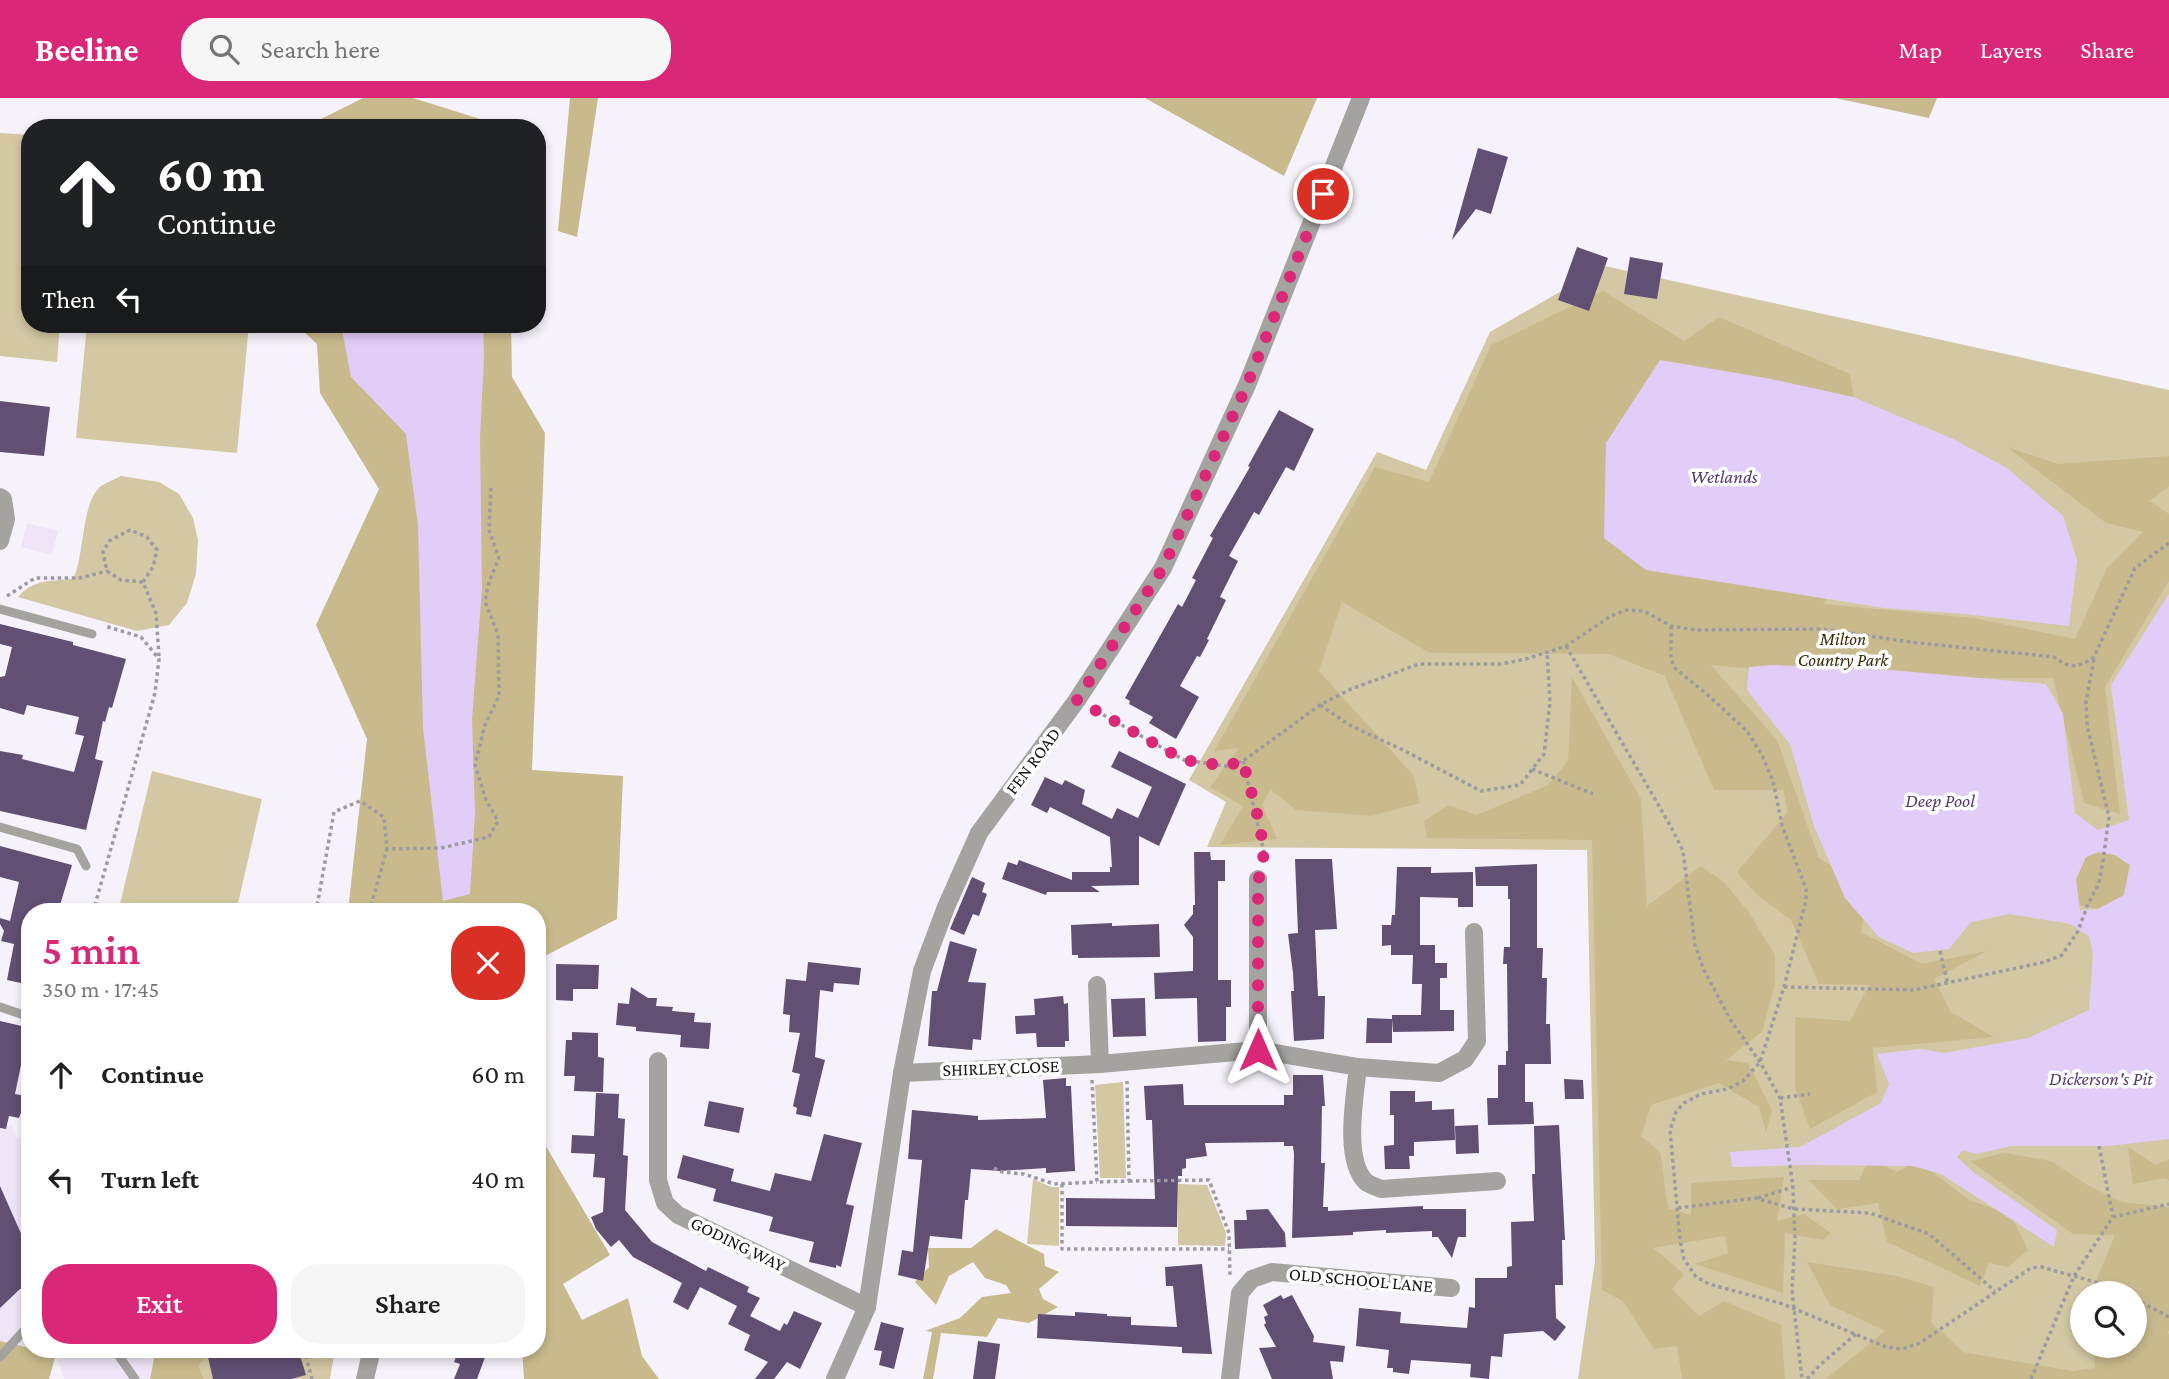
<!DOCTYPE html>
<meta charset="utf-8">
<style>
:root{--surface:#fff;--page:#f6f6f6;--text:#202124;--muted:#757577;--accent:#db2777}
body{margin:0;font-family:"Crimson Pro",serif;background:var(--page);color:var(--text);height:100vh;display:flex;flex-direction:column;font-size:26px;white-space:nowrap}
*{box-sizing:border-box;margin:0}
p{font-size:23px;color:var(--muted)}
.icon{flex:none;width:38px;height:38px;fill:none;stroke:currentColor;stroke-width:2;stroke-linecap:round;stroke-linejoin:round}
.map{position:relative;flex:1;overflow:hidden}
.drawer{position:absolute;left:21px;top:805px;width:525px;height:455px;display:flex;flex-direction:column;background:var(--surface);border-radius:28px;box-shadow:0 4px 10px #0003}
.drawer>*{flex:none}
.top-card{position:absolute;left:21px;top:21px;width:525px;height:214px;border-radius:28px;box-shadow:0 4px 10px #0003;background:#202124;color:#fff;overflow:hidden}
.tools{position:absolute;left:2070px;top:1183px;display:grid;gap:14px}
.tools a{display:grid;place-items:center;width:77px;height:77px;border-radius:50%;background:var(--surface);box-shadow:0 4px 10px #0003;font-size:35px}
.pin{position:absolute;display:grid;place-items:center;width:60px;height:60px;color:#fff;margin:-30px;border:4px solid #fff;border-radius:50%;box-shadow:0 2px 7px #0007}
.me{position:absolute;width:77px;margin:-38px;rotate:0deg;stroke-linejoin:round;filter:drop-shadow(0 0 5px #0008)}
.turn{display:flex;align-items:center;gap:24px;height:147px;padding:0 21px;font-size:32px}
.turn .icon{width:91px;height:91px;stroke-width:2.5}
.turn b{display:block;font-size:49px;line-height:60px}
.then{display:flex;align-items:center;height:66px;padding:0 21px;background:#0003;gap:14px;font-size:26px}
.round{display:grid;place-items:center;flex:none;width:74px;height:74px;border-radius:28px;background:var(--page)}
.headline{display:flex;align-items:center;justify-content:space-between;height:119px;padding:0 21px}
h1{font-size:42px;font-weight:600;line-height:52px;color:var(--accent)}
.cta{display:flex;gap:14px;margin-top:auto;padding:14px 21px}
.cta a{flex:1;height:80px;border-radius:28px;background:var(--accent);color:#fff;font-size:28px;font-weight:600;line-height:80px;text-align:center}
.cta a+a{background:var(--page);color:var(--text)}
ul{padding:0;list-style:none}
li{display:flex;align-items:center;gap:21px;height:105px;padding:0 21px}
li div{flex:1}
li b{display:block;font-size:26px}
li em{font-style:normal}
header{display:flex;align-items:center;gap:42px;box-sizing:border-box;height:98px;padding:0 35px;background:var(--accent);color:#fff}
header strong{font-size:33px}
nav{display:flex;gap:38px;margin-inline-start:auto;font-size:24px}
.search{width:490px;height:63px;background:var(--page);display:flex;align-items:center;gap:18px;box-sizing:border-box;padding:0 24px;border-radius:28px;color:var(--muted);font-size:26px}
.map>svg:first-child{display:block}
.built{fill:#eee6f7}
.green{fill:#d3c8a3;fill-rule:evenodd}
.forest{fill:#c9ba8d}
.water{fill:#e2cdf8;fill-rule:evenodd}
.building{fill:#614f74}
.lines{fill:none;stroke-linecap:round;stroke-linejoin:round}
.path{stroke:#9d9aa1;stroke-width:3.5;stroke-dasharray:3.5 3.5;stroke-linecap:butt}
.lane{stroke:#a5a39f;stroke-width:9}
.street{stroke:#a5a39f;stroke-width:18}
.route{stroke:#db2777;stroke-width:12;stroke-dasharray:0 21.6}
.labels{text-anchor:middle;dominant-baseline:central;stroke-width:7;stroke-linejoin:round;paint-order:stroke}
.park-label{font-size:18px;font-style:italic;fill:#352a04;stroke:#fff}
.street-label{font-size:18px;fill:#171519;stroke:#fff}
.water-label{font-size:19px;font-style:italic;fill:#563a70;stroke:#fff}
</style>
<header>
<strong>Beeline</strong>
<div class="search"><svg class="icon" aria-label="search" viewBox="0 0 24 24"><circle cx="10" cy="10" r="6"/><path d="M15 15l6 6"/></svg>Search here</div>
<nav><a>Map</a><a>Layers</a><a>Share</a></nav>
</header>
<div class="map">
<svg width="2169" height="1281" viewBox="0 0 2169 1281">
<rect width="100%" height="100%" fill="#f6f2fb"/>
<g class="built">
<path d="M27 425 58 433 52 457 21 449Z"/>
<path d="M12 1026 15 1039 30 1042V1250L0 1243V1031Z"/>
<path d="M37 1251H156L150 1281H64L56 1256Z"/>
</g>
<g class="green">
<path d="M0 35 30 37V226H60L57 264 0 258Z"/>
<path d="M1605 168 2169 292V1281H1578L1595 1163 1587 752 1207 749 1226 704 1189 682 1377 354 1426 372 1490 234ZM2082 1195H2135V1248H2082Z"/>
<path d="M87 226H249L237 355 76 340Z"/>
<path d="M121 378 159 384 179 396 193 420 198 442 196 476 187 505 169 527 137 533 18 499C33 481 51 483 73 481 85 457 81 404 101 388 107 384 115 381 121 378Z"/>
<path d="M152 673 262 701 236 814H118Z"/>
<path d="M1123 984 1126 1080H1100L1095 987Z"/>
<path d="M1033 1081 1051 1089H1059V1148L1027 1146Z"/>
<path d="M1178 1086 1207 1087 1226 1135 1225 1148 1178 1147Z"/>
<path d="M210 1251H335L330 1281H204L199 1268Z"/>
</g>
<g class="forest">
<path d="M363 0H413L509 30H303Z"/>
<path d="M570 0H598L577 139 558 133Z"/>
<path d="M1145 0H1317L1284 78Z"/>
<path d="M1835 0H1937L1929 20Z"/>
<path d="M1603 193 1684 243 1719 219 1850 276 1875 433 1823 506 1974 520 2075 541 2107 470 2143 434 2106 425 2007 349 2058 366 2169 358V388L2150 403 2169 416V483L2105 589 2120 716 2084 705 2053 580H1849L1711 567 1777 642 1819 760 1869 793 1861 834 1922 866 1987 853 1934 881 1951 914 1994 939 1873 950 1877 994 1810 1031 1795 989V919L1850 923 1869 887 1819 886 1791 822 1756 796 1737 774 1788 714 1783 692H1714L1665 578 1609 556 1430 555 1342 504 1319 573 1413 677 1420 705 1371 718 1296 712 1270 691 1262 707 1277 741 1220 747 1243 708 1210 689 1239 650 1214 653 1375 369 1429 384 1491 247Z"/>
<path d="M296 226H511L512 279 545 335 532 672 623 678 617 821 537 862V814H341L349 804 367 641 316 527 379 391 320 295 317 246Z"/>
<path d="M1572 579 1641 701 1647 808 1701 768 1725 785 1748 813 1775 857V886L1762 934 1726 962 1748 965 1772 1012 1766 1034 1759 1009 1719 985 1651 1007 1641 1038 1660 1054 1668 1110 1691 1117V1085L1784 1079 1777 1123 1804 1116 1831 1135 1823 1142 1785 1135 1783 1195 1695 1166 1728 1155 1725 1138 1653 1150 1684 1176 1672 1191 1699 1218 1724 1203 1781 1227 1785 1281H1682L1677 1248 1654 1251 1623 1203 1602 1192 1592 742 1427 740 1424 723 1448 707 1477 717 1548 687 1568 663Z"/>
<path d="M2098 754 2115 757 2130 767 2124 797 2098 811 2079 807 2076 781 2086 759Z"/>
<path d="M537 904 546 922 544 1045 610 1157 563 1186 582 1222 628 1200 642 1258 659 1281H524L522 1251H537Z"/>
<path d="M2128 1049 2156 1067 2169 1061V1083L2165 1080 2133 1086Z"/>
<path d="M2004 1055 2051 1063 2089 1088 2122 1104 2169 1109V1232L2167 1235 2169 1236V1281H1826L1885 1233 1830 1207 1807 1164 1897 1178 1934 1189 1931 1224 1963 1254 2072 1273 2095 1270 2093 1248H2135V1195H2091L2115 1137 2073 1136 1970 1063Z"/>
<path d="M1869 1061 1897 1074 1918 1063 1969 1102 2011 1117 2028 1152 2008 1169 1989 1165 1980 1188 1887 1144 1878 1105 1837 1111 1809 1082H1859Z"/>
<path d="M996 1131 1044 1156 1045 1168 1059 1174 1039 1191 1043 1201 1058 1209 1029 1225 998 1220 987 1239 941 1235 933 1281H923L932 1234 925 1233 960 1220 982 1199 1011 1195 1006 1187 985 1180 973 1164 949 1178 936 1207 915 1184 929 1169 928 1150H971Z"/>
<path d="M0 1243 56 1256 49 1281H0Z"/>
<path d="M156 1251H210L199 1268 204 1281H150Z"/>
</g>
<g class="water">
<path d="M341 226H483L484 259 480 340 482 490 472 621 475 715 470 796 443 803 423 630 418 427 406 336 351 279Z"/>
<path d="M1660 262 1766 280 1853 299 1953 341 2007 370 2063 418 2077 462 2069 528 1965 516 1884 510 1646 472 1604 440 1606 345Z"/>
<path d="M2169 496V1041L2108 1048H2011L1976 1056 1963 1052 1957 1059 1973 1074 2057 1132 2054 1149 1941 1076 1913 1068 1802 1067 1732 1069 1730 1054 1800 1049 1881 1005 1889 986 1877 956 1921 951 1944 955 2028 940 2089 912 2093 856 2089 838 2070 826 2009 816 1971 824 1949 851 1913 855 1879 839 1845 800 1814 728 1790 646 1747 592 1749 569 1773 567 1891 572 2046 586 2063 616 2075 715 2098 732 2129 722 2111 587ZM2098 754 2115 757 2130 767 2124 797 2098 811 2080 812 2076 781 2086 759Z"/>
</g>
<g class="building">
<path d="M1478 50 1508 59 1491 116 1476 111 1452 142Z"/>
<path d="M1577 149 1608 160 1589 213 1558 202Z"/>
<path d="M1630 159 1663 165 1657 201 1624 196Z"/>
<path d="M0 303 50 309 44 358 0 354Z"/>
<path d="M1279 312 1314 331 1294 373 1286 369 1259 417 1254 414 1229 458 1238 463 1220 499 1226 502 1207 541 1209 542 1200 559 1197 558 1180 588 1199 599 1176 641 1149 625 1153 619 1129 606 1130 603 1125 600 1178 506 1182 509 1196 482 1192 480 1213 440 1210 438 1250 369 1248 368Z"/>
<path d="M0 526 73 544V547L126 561 112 610 109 609 105 624 103 623 95 661 103 663 86 732 0 713V653L23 657 22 661 74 674 84 638 75 636 79 619 27 607 24 617 0 610V579L5 578 12 549 0 546Z"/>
<path d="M1119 653 1186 686 1159 748 1139 738V787L1091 788 1100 794H1047L1046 797 1002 781 1008 764 1017 767 1019 762 1072 782V774H1110V769H1112L1110 739 1050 709 1047 715 1031 707 1045 679 1062 687 1065 682 1085 692 1082 706 1112 721 1117 710 1138 720 1152 689 1111 669Z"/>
<path d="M0 748 72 767 58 814H30V887L7 882 14 846 1 843 4 833 0 826V820L10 823 19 784 0 779Z"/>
<path d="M1194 754H1210L1211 762H1225V783H1218V882H1231V909H1226V943L1198 944 1197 900 1155 901 1154 875 1193 873V839L1184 827 1193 816V807H1195Z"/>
<path d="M1295 761H1332L1337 831 1315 832 1318 898H1325L1324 941 1294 943 1291 893H1294L1293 875 1288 836 1298 835Z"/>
<path d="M1537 766V850H1543L1542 880H1547L1546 926H1550L1551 966H1525V1004H1533L1534 1026 1488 1027 1487 1000H1498V967H1506V953H1508L1507 866H1503L1504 849H1510V801H1508V788H1476L1475 769Z"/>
<path d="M1397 769H1431V775L1473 774V809H1458V800L1420 799V847H1435V865H1447V880H1440V912H1454V933L1393 934 1392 921V945H1366L1367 920 1392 921V917H1421L1422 886H1412L1413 857H1391V847L1382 848V827H1391L1392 817H1395Z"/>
<path d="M972 779 985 785 982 794 987 796 979 818 973 816 964 837 950 831Z"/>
<path d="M1112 825V828L1159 826 1160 859 1078 860V857H1072L1071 827Z"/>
<path d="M950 843 977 851 968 884 986 885 981 942 973 941 972 952 928 948 932 893H937Z"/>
<path d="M808 864 861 870 859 887 834 885 833 894 820 892 815 959 825 962 811 1019 796 1016 797 1010 793 1008 800 976 792 974 800 935 789 934 790 917 783 916 786 881 806 883Z"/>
<path d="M556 866 599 867 598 891H573V903L556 902Z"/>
<path d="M631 889 648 900H657L656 908 673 909 672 913 695 915 694 924 711 925 709 951 680 949 681 937 636 933V929L616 927 618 905 629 906Z"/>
<path d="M1063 898 1064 906 1068 905 1069 943H1065V949H1037L1036 935 1016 936 1015 918 1035 917 1034 901Z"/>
<path d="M1145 900 1146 938 1113 939 1111 901Z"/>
<path d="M0 923 26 929 24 937 27 938 15 996 25 998 23 1009 19 1020 9 1018 6 1031 0 1030Z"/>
<path d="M572 934 598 935V959L604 960 603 994 574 993 575 978H564L566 942H572Z"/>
<path d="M1293 977H1323L1325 1008H1322L1321 1065H1325L1323 1109H1328V1113L1423 1108V1111H1466V1139H1458L1452 1160 1438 1139H1432V1133L1386 1135V1132L1353 1134V1137L1292 1140 1294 1056 1293 1048H1284V1044L1205 1045 1207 1058 1186 1061V1070L1182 1071V1078H1178L1177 1129 1066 1128V1100L1155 1101 1152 1022H1146L1144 988 1183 986 1184 1007H1284V997H1293Z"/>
<path d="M1066 980V988H1071L1075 1073 1046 1075V1070L1000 1073 971 1071 968 1102H965L962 1141 930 1138 923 1183 898 1177 902 1152 913 1154 922 1062 908 1061 912 1012 978 1018V1022L1046 1020 1043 982Z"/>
<path d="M1564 981 1583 982 1584 1001H1565Z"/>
<path d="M1390 993H1415V1004L1432 1003V1012L1454 1011 1455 1042 1414 1044V1058H1409L1410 1071H1385L1384 1048 1394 1047V1017H1390Z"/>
<path d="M596 995 619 996 618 1020 625 1021 623 1057 628 1058 625 1112 652 1144 706 1173 708 1169 749 1189 747 1194 760 1200 750 1218 780 1233 784 1225 787 1227 794 1213 822 1225 800 1271 787 1264 774 1281H755L768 1264 744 1252 750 1237 728 1226 737 1208 700 1189 688 1212 673 1204 682 1185 633 1159 619 1142 611 1149 596 1131 591 1119 603 1114 605 1080 593 1079 595 1056 571 1055 572 1037 594 1038Z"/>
<path d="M709 1003 744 1010 739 1035 704 1028Z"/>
<path d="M1478 1027 1479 1055 1456 1056 1455 1028Z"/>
<path d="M1559 1027 1565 1142H1562L1563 1187H1555L1556 1220 1566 1229 1555 1243 1543 1233 1504 1236 1502 1259 1491 1258 1489 1281 1470 1279 1471 1266 1411 1262 1409 1276 1393 1274V1270H1387L1389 1252 1356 1248 1359 1210 1401 1214 1400 1225 1467 1230 1469 1209 1475 1210V1180H1507V1169L1512 1168 1511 1124 1534 1123 1532 1076H1535L1534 1028Z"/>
<path d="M824 1036 862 1045 846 1106 854 1108 846 1147 841 1169 836 1167V1170L809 1164 814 1144 769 1133 773 1119 713 1103 716 1091 677 1080 683 1057 734 1071 731 1083 770 1093 775 1075 811 1083Z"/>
<path d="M0 1088 30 1156V1188L20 1191 0 1210Z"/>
<path d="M1268 1111 1285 1135 1286 1149 1235 1151 1234 1122H1247L1246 1112Z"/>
<path d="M1202 1166 1212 1256 1182 1255V1249L1037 1240 1038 1216 1075 1218V1214L1107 1216V1218L1131 1219V1227L1177 1229 1173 1188H1166L1165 1169Z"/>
<path d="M1281 1197 1283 1201 1292 1197 1314 1238 1313 1244 1345 1248 1343 1264 1330 1263 1333 1281H1272L1259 1250 1276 1249 1264 1227 1266 1225 1264 1219 1268 1217 1263 1207Z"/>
<path d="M881 1224 904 1230 894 1271 879 1267 882 1253 874 1252Z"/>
<path d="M978 1243 1000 1246 995 1281H973Z"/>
<path d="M211 1251H298L306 1277 291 1281H213L208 1259Z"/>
<path d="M459 1251H488L477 1281H454L460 1266 454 1264Z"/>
</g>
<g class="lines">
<g class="path">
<path d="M143 484 153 469 157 452 147 439 130 432 109 443 103 454 107 473 121 482 143 484 156 515 159 559"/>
<path d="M7 498 35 480H80L107 473"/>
<path d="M1671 528V562L1676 571 1709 598 1747 633 1762 657 1773 683 1782 727 1806 791V802L1784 889 1760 964 1743 983 1727 991 1701 996 1684 1005 1676 1014 1670 1032 1680 1142 1684 1161 1696 1179 1709 1186 1783 1206 1886 1249 1902 1251 1920 1245 2031 1170 2041 1169 2110 1188 2125 1195"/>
<path d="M1566 548 1670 727 1683 753 1695 847 1704 872 1730 921 1760 964 1780 1000 1793 1089 1795 1142 1792 1192 1802 1281"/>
<path d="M1320 607 1351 628 1401 651 1481 693 1520 687 1544 656 1550 604 1547 554"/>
<path d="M1091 610 1184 662 1226 668 1243 663 1320 607 1351 591 1419 566H1501L1526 561 1566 548 1611 518 1626 512 1644 513 1671 528 1696 532 1822 531 1910 544 2054 559C2069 571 2079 570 2094 559L2135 470 2169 445"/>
<path d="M1243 663 1264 754V763"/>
<path d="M1532 671 1593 696"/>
<path d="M93 814 155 595 159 561 141 539 105 528"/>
<path d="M316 814 334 714 360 703 384 719 387 751 441 750 489 739 498 723 486 702 475 667 485 627 499 598 498 537 485 503 489 484 499 460 489 432 491 387"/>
<path d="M369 814 387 751"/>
<path d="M1940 853 1948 887"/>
<path d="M1784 889 1914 892 2045 864 2062 857 2078 833 2088 806 2099 785 2103 763 2109 719 2087 627 2086 603 2094 561"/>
<path d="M1092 982 1097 1084 1129 1083 1127 983"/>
<path d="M1780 1000 1810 996"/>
<path d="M2099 1048 2113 1119"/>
<path d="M994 1070 1002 1074 1024 1076 1054 1086 1097 1084"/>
<path d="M1129 1083 1209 1082 1229 1135 1230 1179"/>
<path d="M1062 1086V1151H1229"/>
<path d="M1758 1100 1793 1089"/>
<path d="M1678 1110 1756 1100 1794 1111 1870 1115 1929 1136 1995 1193"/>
<path d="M2135 1201 2169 1219"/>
<path d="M304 1251 312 1281"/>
<path d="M1807 1281 1820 1267 1856 1236"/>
<path d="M2031 1281 2074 1178 2113 1119 2169 1106"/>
</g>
<g class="lane">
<path d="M0 511 92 536"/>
<path d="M0 729 77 751 86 768"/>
<path d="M0 909 30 919"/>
<path d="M114 1251 135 1281"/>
<path d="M0 1259 30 1226"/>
</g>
<g class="street">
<path d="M0 399 3 401 6 421 0 443"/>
<path d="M1258 781V952"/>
<path d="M1474 834 1477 943 1465 961 1439 975 1358 969C1355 998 1343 1062 1366 1084 1370 1087 1377 1089 1381 1091L1497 1083"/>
<path d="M1097 887 1100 966"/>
<path d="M658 963V1082L665 1105 678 1117 867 1209"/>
<path d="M902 975 1100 966 1258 952 1358 969"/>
<path d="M365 1281 372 1251"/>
<path d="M835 1281 867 1209 902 975 922 873 946 809 979 735 1077 602 1163 470 1247 287 1361 0"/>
<path d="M1230 1281 1240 1195 1252 1181 1272 1174 1451 1190"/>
</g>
</g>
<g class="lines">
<path class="route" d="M1258 952V781C1274 758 1249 690 1243 663L1226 668 1184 662 1077 602 1163 470 1247 287 1323 96"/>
</g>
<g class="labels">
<g class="park-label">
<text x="1843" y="541">Milton<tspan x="1843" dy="21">Country Park</tspan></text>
</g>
<g class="street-label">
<text transform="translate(1033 663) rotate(-53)">FEN ROAD</text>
<text transform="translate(1001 970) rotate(-2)">SHIRLEY CLOSE</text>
<text transform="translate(738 1146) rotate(26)">GODING WAY</text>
<text transform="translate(1361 1182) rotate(5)">OLD SCHOOL LANE</text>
</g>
<g class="water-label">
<text x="1724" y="378">Wetlands</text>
<text x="1940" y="702">Deep Pool</text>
<text x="2101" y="980">Dickerson's Pit</text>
</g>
</g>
</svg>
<div class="tools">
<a><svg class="icon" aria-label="search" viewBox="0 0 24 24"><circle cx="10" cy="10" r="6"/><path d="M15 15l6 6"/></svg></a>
</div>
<div class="pin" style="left:1323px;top:96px;background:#d93025"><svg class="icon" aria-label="arrive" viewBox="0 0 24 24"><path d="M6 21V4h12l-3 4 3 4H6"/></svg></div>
<svg class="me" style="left:1258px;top:952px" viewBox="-20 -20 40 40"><path d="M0-17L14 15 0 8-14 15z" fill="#db2777" stroke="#fff" stroke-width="4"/></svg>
<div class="top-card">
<div class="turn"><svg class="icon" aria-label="ahead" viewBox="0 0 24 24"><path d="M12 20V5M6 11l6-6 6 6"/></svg><div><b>60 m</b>Continue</div></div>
<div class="then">Then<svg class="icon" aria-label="left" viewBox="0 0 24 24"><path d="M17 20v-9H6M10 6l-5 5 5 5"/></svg></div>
</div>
<section class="drawer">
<div class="headline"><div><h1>5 min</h1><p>350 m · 17:45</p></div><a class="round" style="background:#d93025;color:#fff"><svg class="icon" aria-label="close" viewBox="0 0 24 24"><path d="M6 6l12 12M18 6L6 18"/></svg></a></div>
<ul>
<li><svg class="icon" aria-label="ahead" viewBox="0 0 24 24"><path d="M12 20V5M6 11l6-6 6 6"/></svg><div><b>Continue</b></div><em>60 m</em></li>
<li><svg class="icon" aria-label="left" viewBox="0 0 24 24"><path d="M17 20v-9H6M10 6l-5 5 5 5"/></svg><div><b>Turn left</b></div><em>40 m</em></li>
</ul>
<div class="cta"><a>Exit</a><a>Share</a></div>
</section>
</div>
